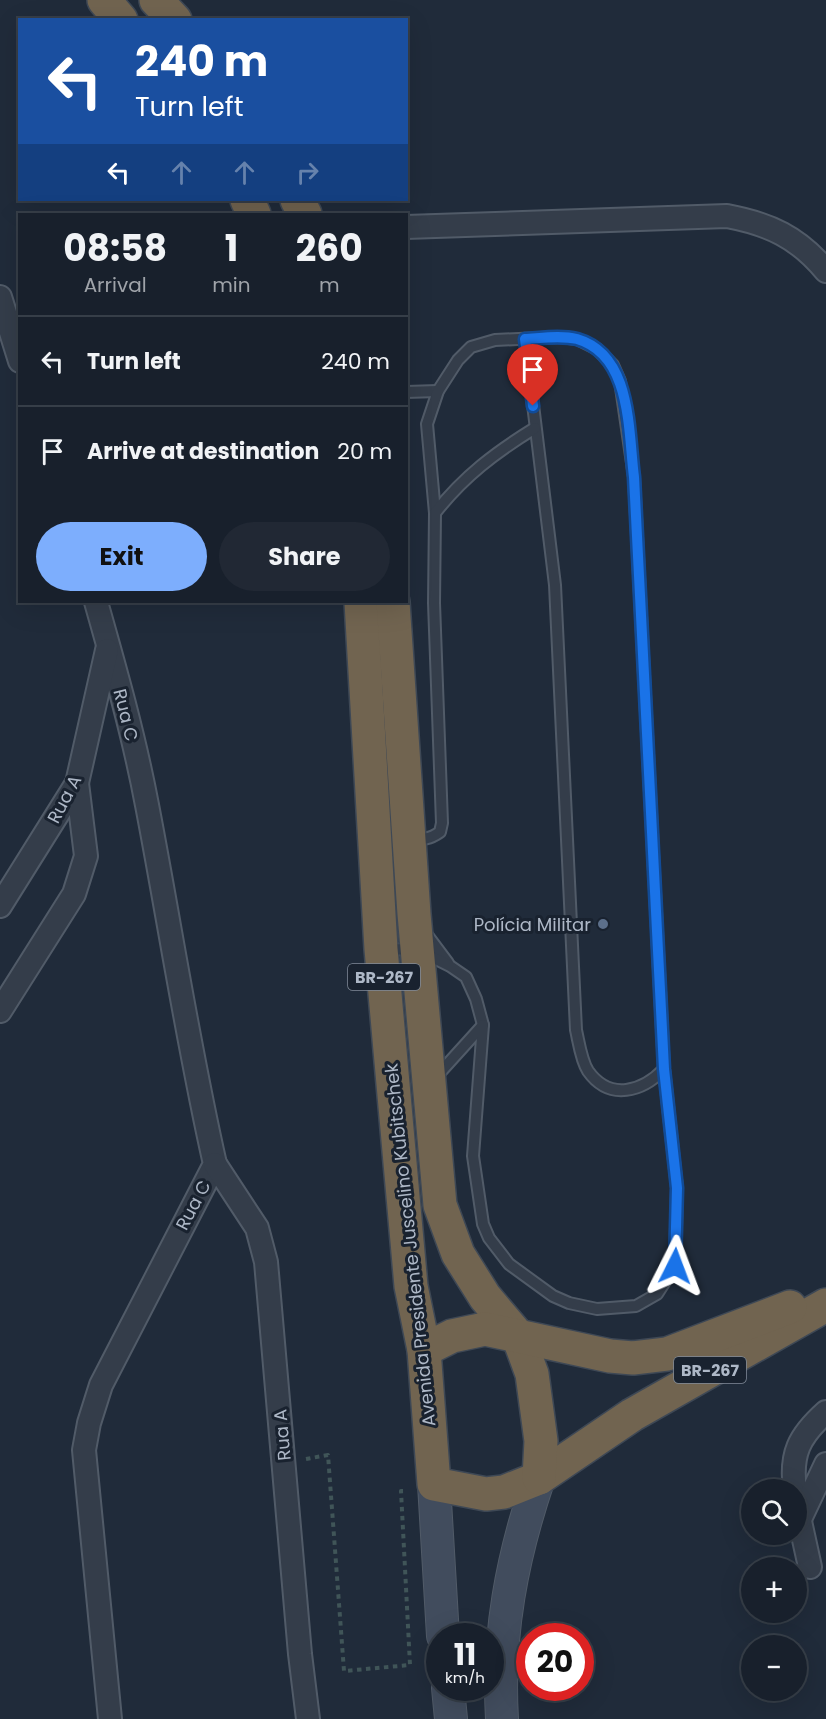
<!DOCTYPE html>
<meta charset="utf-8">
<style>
:root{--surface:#18202c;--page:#212834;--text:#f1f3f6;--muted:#9fa3a9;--line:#363e48;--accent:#7daefd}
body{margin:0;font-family:Poppins,sans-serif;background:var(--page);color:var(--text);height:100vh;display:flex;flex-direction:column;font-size:22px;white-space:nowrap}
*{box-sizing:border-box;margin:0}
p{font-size:20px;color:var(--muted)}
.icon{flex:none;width:33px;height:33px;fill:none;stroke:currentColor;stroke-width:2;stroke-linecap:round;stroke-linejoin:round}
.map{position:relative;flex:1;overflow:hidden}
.drawer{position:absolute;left:18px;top:213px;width:390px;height:390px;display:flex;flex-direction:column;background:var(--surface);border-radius:0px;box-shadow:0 6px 24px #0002,0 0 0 2px var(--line)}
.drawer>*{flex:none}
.hud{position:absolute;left:18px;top:18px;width:390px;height:183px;border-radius:0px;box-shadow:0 6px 24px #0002,0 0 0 2px var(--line);background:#1a4fa0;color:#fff;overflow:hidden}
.buttons{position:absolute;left:741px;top:1479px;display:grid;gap:12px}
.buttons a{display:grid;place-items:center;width:66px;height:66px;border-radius:50%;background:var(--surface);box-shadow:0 6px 24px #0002,0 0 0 2px var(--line);font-size:30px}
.speed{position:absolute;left:426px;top:1623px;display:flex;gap:12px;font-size:30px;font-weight:700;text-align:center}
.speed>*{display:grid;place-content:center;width:78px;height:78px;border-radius:50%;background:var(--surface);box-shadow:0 6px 24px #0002,0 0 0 2px var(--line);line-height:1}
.speed small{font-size:15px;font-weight:400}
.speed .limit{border:9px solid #d22;background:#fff;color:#111}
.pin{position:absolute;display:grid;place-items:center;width:51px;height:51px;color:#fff;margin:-62px -26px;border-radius:50% 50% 50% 0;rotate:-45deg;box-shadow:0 0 6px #0007}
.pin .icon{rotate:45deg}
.me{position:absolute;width:66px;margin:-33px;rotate:3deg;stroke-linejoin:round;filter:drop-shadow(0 0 4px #0008)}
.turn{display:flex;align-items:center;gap:21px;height:126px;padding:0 18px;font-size:27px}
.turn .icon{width:78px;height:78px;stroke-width:2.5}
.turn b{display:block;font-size:42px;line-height:51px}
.lanes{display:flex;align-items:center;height:57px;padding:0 18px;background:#0003;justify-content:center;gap:30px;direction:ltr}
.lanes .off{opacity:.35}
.eta{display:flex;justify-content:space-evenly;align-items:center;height:102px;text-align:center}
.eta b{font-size:36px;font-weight:700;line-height:42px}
.primary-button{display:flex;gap:12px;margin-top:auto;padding:12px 18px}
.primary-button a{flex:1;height:69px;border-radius:36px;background:var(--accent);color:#111;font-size:24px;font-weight:700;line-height:69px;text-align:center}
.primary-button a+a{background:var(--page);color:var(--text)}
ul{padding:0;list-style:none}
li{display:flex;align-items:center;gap:18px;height:90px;padding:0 18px;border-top:2px solid var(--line)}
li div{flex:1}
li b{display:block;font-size:22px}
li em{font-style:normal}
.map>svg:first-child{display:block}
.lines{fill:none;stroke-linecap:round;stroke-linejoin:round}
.lane-casing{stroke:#515b68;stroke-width:14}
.street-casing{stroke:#515b68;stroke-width:26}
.secondary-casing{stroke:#515b68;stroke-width:34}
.highway-casing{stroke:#3e4855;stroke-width:36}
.path{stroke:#405558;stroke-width:4;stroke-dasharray:4.5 4.5;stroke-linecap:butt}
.lane{stroke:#343d4a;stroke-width:10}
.street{stroke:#343d4a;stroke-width:22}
.secondary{stroke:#414c5d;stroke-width:32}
.highway{stroke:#716450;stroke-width:33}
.route-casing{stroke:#114b97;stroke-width:15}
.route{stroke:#1a73e8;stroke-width:10}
.service-dot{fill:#5c6f8a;stroke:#19222f;stroke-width:2}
.labels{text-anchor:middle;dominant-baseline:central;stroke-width:6;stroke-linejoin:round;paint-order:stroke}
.shield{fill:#19222f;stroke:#818b99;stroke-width:1.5}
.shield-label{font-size:16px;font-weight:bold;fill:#aeb8c7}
.street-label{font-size:18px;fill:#aeb8c7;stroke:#19222f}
.poi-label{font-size:18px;fill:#aeb8c7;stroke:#19222f;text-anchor:end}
</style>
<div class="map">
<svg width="826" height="1719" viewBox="0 0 826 1719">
<rect width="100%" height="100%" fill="#202b3a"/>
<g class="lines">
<defs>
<g id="lane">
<path d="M406 392 438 391"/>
<path d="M435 513 427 424 438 391 458 360 471 347 495 340 560 337 577 339 597 349 613 365 620 381 634 477 664 1069C643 1091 610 1102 588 1071 581 1060 579 1043 576 1030L555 585 525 339"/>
<path d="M412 838C423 840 430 839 440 832L442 823 434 603 435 513C464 476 496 452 535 428"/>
<path d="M427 935 448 963"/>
<path d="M386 949 418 950 450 966 466 977 476 999 483 1025 473 1156 483 1224 489 1238 509 1264 553 1296 569 1303 597 1309 636 1306 657 1294 675 1266 677 1188 664 1069"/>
<path d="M435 1078 483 1025"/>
</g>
<g id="street">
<path d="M406 227 727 216C769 224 798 237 826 271"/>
<path d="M0 297 20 361"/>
<path d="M96 602C115 669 134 736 147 805 170 925 188 1045 215 1164L101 1385 89 1423 84 1450 110 1719"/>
<path d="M0 906 77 783 107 650"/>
<path d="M0 1011 74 894 86 856 77 783"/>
<path d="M215 1164 257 1228 266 1262 300 1654 308 1719"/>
<path d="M795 1490C790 1454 799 1436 826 1412"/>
<path d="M796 1503 810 1567"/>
<path d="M799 1521 826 1464"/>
</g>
<g id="secondary">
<path d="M434 1484 443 1636"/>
<path d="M448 1688 451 1719"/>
<path d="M502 1719C497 1635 512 1557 539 1478"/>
</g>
<g id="highway">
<path d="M104 0 121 20"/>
<path d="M156 0 175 20"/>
<path d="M247 200 254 214"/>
<path d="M297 200 305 214"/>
<path d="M361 602 381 949 411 1286 424 1350 434 1484 486 1494 504 1492 539 1478 632 1415 826 1305"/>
<path d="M393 602 414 914 440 1205 458 1254 485 1297 518 1336 532 1374 541 1441 539 1478"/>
<path d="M424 1350 452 1336 485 1329 610 1356 633 1358 667 1354 790 1307"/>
</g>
</defs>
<use href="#lane" class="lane-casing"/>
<use href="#street" class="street-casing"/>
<use href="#secondary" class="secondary-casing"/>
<use href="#highway" class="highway-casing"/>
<path class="path" d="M306 1459 328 1455 344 1671 410 1665 401 1491H406"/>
<use href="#lane" class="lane"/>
<use href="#street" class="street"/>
<use href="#secondary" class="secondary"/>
<use href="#highway" class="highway"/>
</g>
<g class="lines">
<defs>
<path id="route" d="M533 406 525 339C542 338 561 335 577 339 632 355 628 430 634 477L664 1069 677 1188 675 1266"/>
</defs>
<use href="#route" class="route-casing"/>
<use href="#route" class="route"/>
</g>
<circle class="service-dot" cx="603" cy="924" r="6"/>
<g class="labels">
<g class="shield">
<rect x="348" y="964" width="72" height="26" rx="4.5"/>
<rect x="674" y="1357" width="72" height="26" rx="4.5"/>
</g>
<g class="shield-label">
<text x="384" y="977">BR-267</text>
<text x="710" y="1370">BR-267</text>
</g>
<g class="street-label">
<text transform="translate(126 715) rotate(76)">Rua C</text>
<text transform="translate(64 799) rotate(-62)">Rua A</text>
<text transform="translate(193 1205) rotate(-62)">Rua C</text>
<text transform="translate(410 1245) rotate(-96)">Avenida Presidente Juscelino Kubitschek</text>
<text transform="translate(282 1435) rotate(-95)">Rua A</text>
</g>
<g class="poi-label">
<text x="591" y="924">Polícia Militar</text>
</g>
</g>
</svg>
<div class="buttons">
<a><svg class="icon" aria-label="search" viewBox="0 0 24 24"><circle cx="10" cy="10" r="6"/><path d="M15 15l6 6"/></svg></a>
<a>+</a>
<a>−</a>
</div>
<div class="speed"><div>11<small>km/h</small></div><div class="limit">20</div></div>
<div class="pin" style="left:533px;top:406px;background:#d93025"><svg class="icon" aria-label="arrive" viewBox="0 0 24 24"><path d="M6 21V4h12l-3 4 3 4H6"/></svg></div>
<svg class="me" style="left:675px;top:1266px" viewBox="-20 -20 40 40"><path d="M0-17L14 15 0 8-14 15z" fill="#1a73e8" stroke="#fff" stroke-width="4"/></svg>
<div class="hud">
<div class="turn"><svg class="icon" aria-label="left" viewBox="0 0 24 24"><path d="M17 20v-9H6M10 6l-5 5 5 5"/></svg><div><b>240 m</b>Turn left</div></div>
<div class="lanes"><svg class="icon" aria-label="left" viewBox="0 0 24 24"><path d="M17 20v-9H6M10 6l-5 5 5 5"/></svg><svg class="icon off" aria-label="ahead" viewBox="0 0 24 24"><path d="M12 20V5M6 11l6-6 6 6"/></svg><svg class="icon off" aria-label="ahead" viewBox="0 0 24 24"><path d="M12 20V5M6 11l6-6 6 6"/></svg><svg class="icon off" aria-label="right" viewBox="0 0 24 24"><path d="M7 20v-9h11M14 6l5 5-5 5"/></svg></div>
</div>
<section class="drawer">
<div class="eta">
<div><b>08:58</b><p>Arrival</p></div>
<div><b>1</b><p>min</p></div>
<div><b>260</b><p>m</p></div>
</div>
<ul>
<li><svg class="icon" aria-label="left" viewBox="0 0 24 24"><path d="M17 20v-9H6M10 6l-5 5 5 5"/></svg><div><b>Turn left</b></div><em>240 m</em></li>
<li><svg class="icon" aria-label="arrive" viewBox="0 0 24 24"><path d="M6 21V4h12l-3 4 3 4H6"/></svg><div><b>Arrive at destination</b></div><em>20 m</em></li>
</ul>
<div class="primary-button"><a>Exit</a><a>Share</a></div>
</section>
</div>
